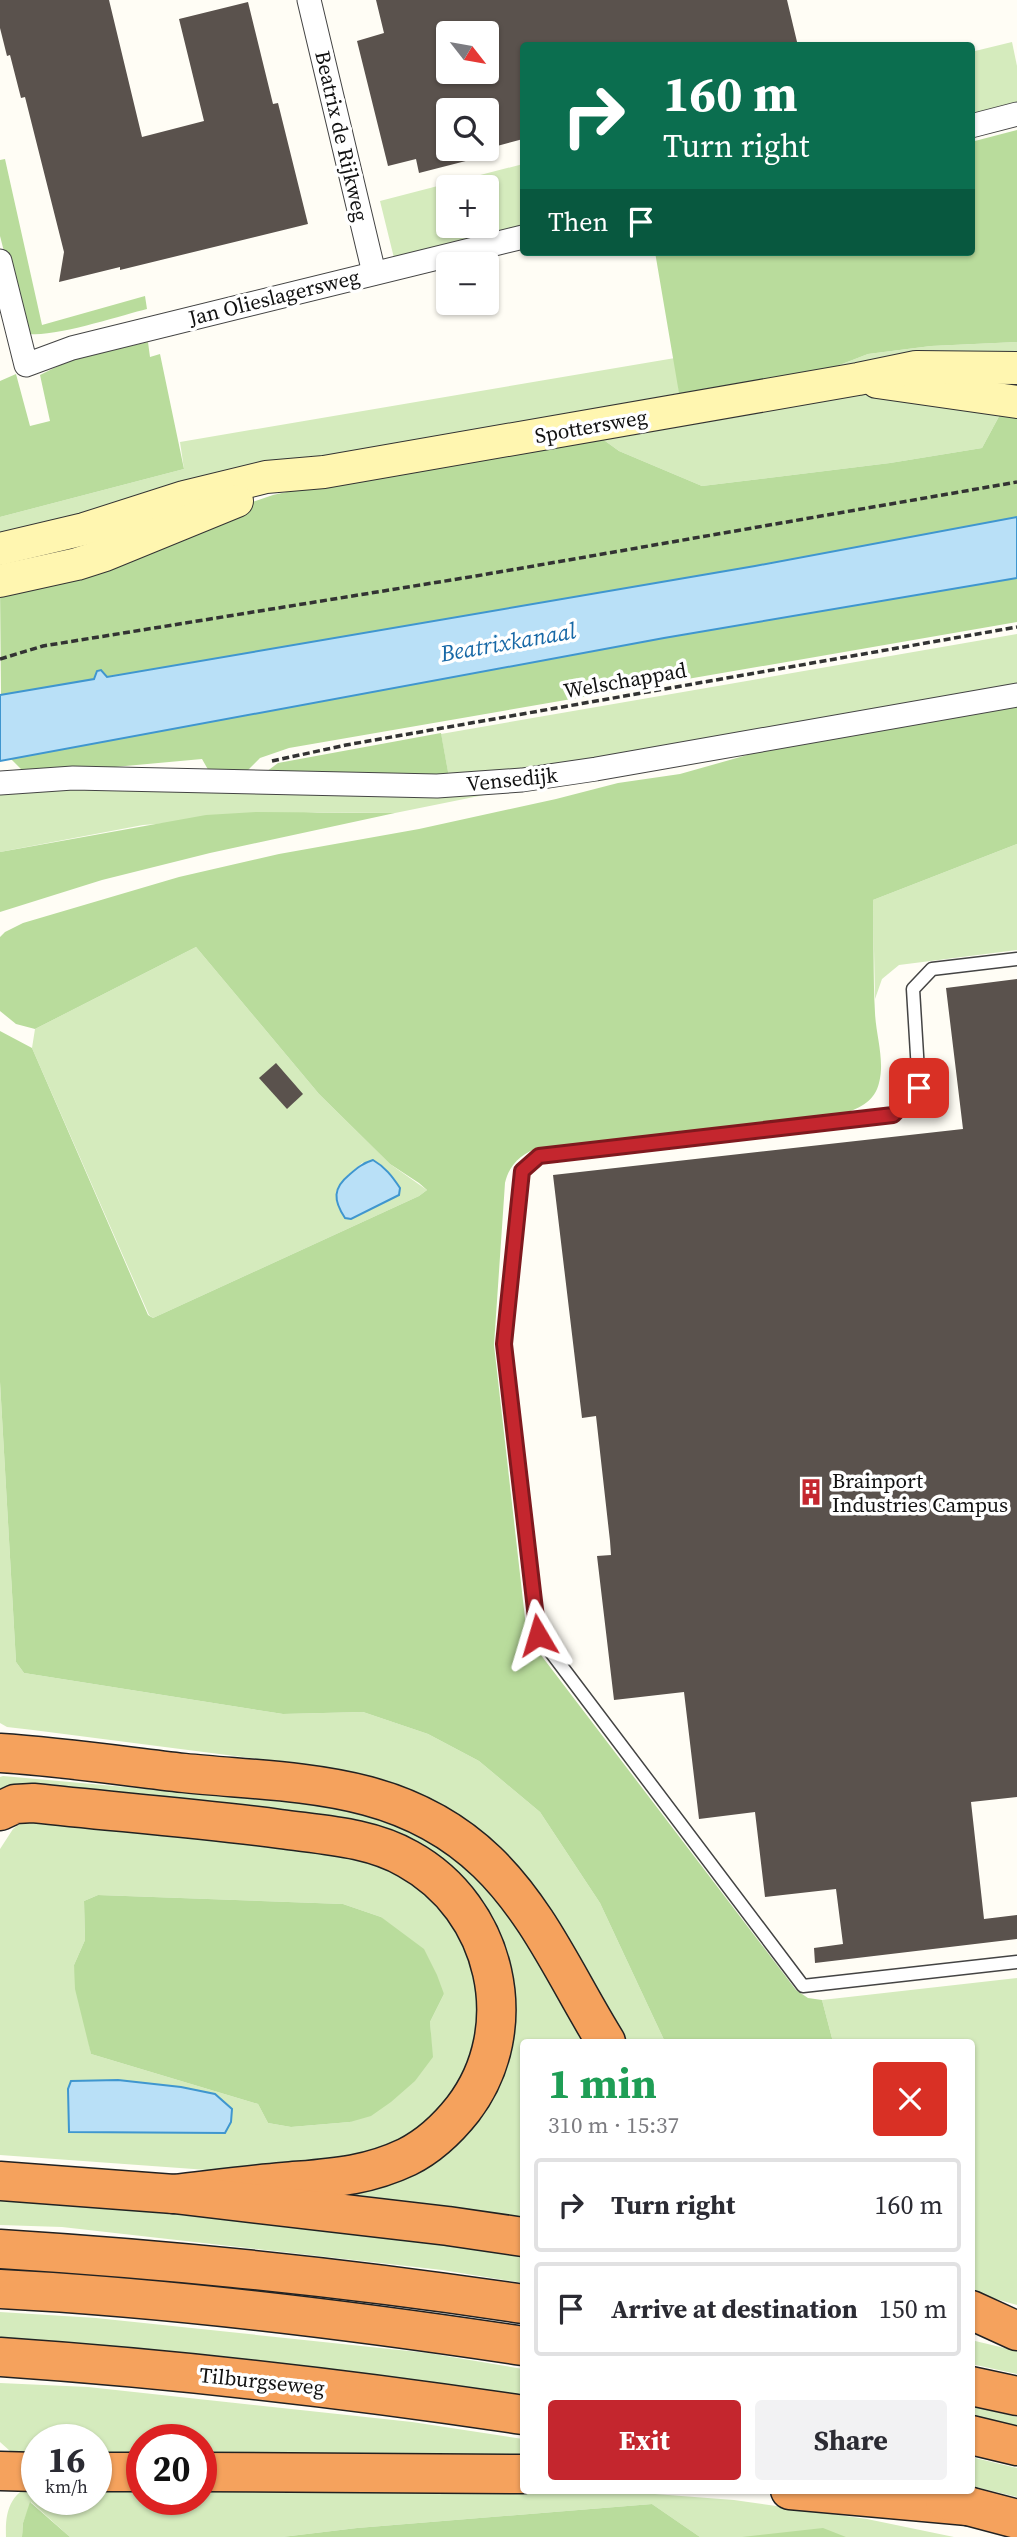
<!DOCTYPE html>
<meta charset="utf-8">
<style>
:root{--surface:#fff;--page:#f2f2f3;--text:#2b2b33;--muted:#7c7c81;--line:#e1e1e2;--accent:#c4262e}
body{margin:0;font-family:"Source Serif 4",serif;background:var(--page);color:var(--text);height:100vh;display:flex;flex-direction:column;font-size:26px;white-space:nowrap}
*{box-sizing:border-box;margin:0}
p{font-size:23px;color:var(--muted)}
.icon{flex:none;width:38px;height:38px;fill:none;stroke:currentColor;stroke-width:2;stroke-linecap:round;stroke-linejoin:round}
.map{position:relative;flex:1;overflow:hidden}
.details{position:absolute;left:520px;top:2039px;width:455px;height:455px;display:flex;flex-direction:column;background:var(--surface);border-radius:7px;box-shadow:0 2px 5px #0004}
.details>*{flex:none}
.hud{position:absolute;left:520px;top:42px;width:455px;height:214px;border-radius:7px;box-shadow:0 2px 5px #0004;background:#0b6e4f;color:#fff;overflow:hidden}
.needle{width:46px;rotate:121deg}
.fabs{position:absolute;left:436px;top:21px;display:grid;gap:14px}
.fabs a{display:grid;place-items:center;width:63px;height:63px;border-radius:7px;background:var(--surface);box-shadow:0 2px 5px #0004;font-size:35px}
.speed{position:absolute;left:21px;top:2424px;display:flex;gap:14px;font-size:35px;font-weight:700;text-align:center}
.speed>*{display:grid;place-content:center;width:91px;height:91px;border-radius:50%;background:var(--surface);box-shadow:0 2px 5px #0004;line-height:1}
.speed small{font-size:18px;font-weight:400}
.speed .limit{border:10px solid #d22;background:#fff;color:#111}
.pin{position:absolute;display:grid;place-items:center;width:60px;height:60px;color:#fff;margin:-30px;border-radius:14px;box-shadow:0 4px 10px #0006}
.me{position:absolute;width:77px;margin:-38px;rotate:353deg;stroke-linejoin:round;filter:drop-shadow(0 0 5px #0008)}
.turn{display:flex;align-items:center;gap:24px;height:147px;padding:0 28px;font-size:32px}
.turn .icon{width:91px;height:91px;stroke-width:2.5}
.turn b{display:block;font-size:49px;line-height:60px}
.then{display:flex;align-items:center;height:66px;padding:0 28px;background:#0003;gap:14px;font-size:26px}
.round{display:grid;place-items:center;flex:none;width:74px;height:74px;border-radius:7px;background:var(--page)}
.head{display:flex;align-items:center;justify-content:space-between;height:119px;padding:0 28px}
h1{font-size:42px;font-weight:700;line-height:52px;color:#1e9e55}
.action{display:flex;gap:14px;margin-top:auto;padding:14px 28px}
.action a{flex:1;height:80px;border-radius:7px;background:var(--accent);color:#fff;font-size:28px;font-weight:700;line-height:80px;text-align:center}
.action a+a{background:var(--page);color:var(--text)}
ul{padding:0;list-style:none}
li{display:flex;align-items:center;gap:21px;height:94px;margin:0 14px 10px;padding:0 14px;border:4px solid var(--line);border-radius:7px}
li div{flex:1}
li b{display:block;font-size:26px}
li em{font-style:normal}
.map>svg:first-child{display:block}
.green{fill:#d5ebbd;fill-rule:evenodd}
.forest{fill:#b9dc9c}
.water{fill:#b9e0f7;stroke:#3f96cf;stroke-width:2}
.building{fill:#5a524d;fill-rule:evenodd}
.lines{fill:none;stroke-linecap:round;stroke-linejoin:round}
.lane-casing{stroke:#444;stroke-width:15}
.street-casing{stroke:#444;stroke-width:25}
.secondary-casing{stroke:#333;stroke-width:34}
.highway-casing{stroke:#222;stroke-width:41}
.path{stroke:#333;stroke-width:3.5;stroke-dasharray:7 3.5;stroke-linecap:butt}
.lane{stroke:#fff;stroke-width:12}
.street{stroke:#fff;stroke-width:23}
.secondary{stroke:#fff6b0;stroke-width:32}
.highway{stroke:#f5a25d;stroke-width:38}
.route-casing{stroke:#7f191e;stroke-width:18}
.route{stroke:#c4262e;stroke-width:12}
.labels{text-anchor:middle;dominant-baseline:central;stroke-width:7;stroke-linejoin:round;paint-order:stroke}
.street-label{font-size:21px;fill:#111;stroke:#fff}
.poi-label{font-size:21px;fill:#111;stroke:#fff;text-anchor:start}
.water-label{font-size:23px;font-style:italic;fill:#1768a6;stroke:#fff}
</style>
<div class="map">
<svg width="1017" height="2537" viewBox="0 0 1017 2537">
<rect width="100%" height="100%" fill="#fffdf5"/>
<g class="green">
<path d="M1012 42 1017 66V105L971 117V52Z"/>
<path d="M523 164V228L394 258 380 201ZM448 187H486V226H448Z"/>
<path d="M1017 342V362L811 376 868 354 931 346Z"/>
<path d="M675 358 680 399 92 514 0 536V517L184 469 180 442Z"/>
<path d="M865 394H895L1003 409 982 448 890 463 702 486 619 451 601 438 823 397Z"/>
<path d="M1017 634V686L530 772 449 777 441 734Z"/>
<path d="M0 789H514L395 813 317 812 143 825 0 852Z"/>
<path d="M1017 844V950L899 965 882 979 875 999 873 900Z"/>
<path d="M196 947 319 1094 390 1164 427 1190 419 1196 153 1318 149 1315 32 1048 35 1029ZM363 1162 345 1218C325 1189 342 1181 363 1162Z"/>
<path d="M0 1382 16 1662 24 1673 283 1714 363 1712 428 1734 479 1761 540 1812 600 1903 665 2042H613L601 2023 399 1787 343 1770 33 1730 7 1727 0 1723Z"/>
<path d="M3 1776 338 1806 388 1817 480 1868 596 2042H523V2223L297 2190 439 2141 502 1988 413 1851 0 1795V1777Z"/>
<path d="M23 1821 312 1839 427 1882 489 1990 468 2089 393 2155 235 2172 0 2155V1849L13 1829ZM98 1895 343 1904 381 1917 444 1994 430 2022 432 2057 350 2122 291 2127 268 2123 258 2104 91 2054 74 1965 85 1940 84 1901ZM118 2080 181 2087 215 2094 71 2081Z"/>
<path d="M1017 1978V2305L971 2292V2042H833L822 2000Z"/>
<path d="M0 2199 65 2204 448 2241 523 2253V2283L442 2270 62 2227 0 2225Z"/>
<path d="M0 2312 96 2318 428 2353 523 2369V2398C350 2371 175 2350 0 2338Z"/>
<path d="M971 2340 1017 2351V2374L971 2364Z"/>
<path d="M0 2383 88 2387 412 2422 523 2439V2459L201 2458V2440H142V2459H96V2440H37V2459L10 2451 0 2442Z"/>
<path d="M971 2406 1017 2417V2433L971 2422Z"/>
<path d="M971 2457 1017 2468V2497L971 2486Z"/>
<path d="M37 2481V2499H96V2481H142V2499H201V2481L523 2490H602L734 2500 867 2519 954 2537H700L652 2504 357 2528 282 2537H70L31 2502 23 2523 22 2537H6C5 2508 11 2494 37 2481Z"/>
</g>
<g class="forest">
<path d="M1017 130V342L931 346 868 354 811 376 680 399 655 252H971V142Z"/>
<path d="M5 159 42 325 145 296 147 309C122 315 47 340 25 333L0 236V160Z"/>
<path d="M148 342 150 357 160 354 184 469 0 517V381L16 374 30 426 50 421 40 375 72 359Z"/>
<path d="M1003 409 1017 410V517L755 566 1 695 0 587 273 495 318 485 601 438 619 451 702 486 890 463 982 448Z"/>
<path d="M1017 578V622L289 748 260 758 244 774 210 773 202 759 27 775 11 759 664 638Z"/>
<path d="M1017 700V844L873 900C874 938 873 976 875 1013 876 1035 885 1061 879 1083 875 1100 861 1108 845 1113L540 1148C522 1152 509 1165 505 1183L494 1345 526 1627 531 1642 796 1990 808 1998 822 2000 833 2042H665L600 1903 540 1812 479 1761 428 1734 363 1712 283 1714 24 1673 16 1662 0 1382V1031L32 1048 148 1315 153 1318 419 1196 427 1190 419 1183 390 1164 319 1094 196 947 35 1029 16 1024 0 1011V937L5 932 23 923 179 877 279 854 419 829 556 799 618 783 680 774 815 736Z"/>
<path d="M441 733 449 777 262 775 278 763Z"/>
<path d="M256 812 395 813 210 853 102 880 0 912V852L206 815Z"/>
<path d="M98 1895 343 1904 381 1917 424 1949 437 1975 444 1994 430 2022 433 2057 415 2081 391 2102 371 2116 350 2122 291 2127 268 2123 258 2104 91 2054 75 1989 74 1965 85 1940 84 1901Z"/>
<path d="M30 2502 70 2537H22L23 2523Z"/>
<path d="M652 2504 700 2537H282L357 2528Z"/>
<path d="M823 2528 846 2537H742Z"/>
</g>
<g class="water">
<path d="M1017 517V578L664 638 0 761V695L94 679 97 671 101 670 107 677 755 566Z"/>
<path d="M373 1160C385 1167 392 1176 400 1188L399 1195 351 1219 345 1218C333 1200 333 1188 349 1175 357 1168 363 1163 373 1160Z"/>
<path d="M118 2080 181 2087 215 2094 232 2109 231 2122 225 2133 69 2132 68 2089 71 2081Z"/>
</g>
<g class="building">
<path d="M0 0H109L142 137 204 121 179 19 248 2 273 104 278 103 308 224 120 270V267L59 282 64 252 25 97 21 98 10 55 7 56 0 28Z"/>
<path d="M376 0H787L798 46H523V139L486 149V110H448V149H493V154L419 173 416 159 388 166 357 41 384 33ZM448 33H486V72H448Z"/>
<path d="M1017 979V1797L971 1802 984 1919 1017 1915V1939L815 1963 814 1948 843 1944 836 1889 765 1897 755 1812 699 1819 684 1692 614 1700 597 1556 611 1555 610 1541 596 1416 582 1418 553 1175 963 1129 946 988Z"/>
<path d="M276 1063 303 1094 287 1109 259 1078Z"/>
</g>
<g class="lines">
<defs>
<path id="lane" d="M1017 959 932 969 913 989 919 1088 893 1115 539 1156 522 1171 504 1344 538 1635 803 1986 1017 1962"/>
<g id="street">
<path d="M309 0 374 273"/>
<path d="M971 126 1017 114"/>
<path d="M0 261 26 365 72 348 523 237"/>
<path d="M0 783 73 778 437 786 522 780 596 769 1017 695"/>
</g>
<g id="secondary">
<path d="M877 382 1017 402"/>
<path d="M0 549 84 529 184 497 266 477 324 472 858 379 916 367 1017 368"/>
<path d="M0 581 77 564 105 555 237 501"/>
</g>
<g id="highway">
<path d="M0 1753C62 1757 123 1766 184 1773 294 1784 401 1779 487 1862 539 1912 568 1981 606 2042"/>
<path d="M0 1811 15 1804 33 1803C116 1812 198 1818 280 1829 323 1835 370 1837 408 1859 497 1908 525 2028 463 2109 448 2128 429 2146 407 2157 365 2177 329 2178 284 2182 247 2185 210 2190 174 2194"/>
<path d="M0 2181 174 2194 448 2226 523 2237"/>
<path d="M0 2249C175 2260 350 2278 523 2304"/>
<path d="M0 2289C175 2298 350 2320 523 2346"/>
<path d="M971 2310 1017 2331"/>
<path d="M0 2357C175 2369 350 2389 523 2415"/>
<path d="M971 2386 1017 2396"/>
<path d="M971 2435 1017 2446"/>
<path d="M0 2471 37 2472"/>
<path d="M96 2472H142"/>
<path d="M201 2472 523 2474"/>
<path d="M790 2490 968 2506"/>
<path d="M945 2500 1017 2519"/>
</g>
</defs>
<use href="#lane" class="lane-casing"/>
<use href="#street" class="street-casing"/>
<use href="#secondary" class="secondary-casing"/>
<use href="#highway" class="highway-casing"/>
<g class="path">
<path d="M0 659 43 646 476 576 1017 482"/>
<path d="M272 761 346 745 1017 627"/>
</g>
<use href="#lane" class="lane"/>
<use href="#street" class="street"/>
<use href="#secondary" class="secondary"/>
<use href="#highway" class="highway"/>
</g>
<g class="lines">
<defs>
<path id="route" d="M538 1635 504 1344 522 1171 539 1156 893 1115 919 1088"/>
</defs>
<use href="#route" class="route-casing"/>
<use href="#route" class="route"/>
</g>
<defs>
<symbol id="building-bare" viewBox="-9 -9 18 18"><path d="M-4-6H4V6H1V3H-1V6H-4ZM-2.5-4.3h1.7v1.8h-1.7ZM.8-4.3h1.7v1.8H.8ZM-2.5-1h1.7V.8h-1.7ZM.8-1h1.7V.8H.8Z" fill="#c4262e" stroke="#fff" stroke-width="2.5" paint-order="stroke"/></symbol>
</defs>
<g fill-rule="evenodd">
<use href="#building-bare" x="792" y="1473" width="38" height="38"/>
</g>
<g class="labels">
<g class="street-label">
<text transform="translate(342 136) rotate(77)">Beatrix de Rijkweg</text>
<text transform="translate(274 297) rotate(-14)">Jan Olieslagersweg</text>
<text transform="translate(591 426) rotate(-10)">Spottersweg</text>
<text transform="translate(625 680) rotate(-10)">Welschappad</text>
<text transform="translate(512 779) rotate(-6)">Vensedijk</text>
<text transform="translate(262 2381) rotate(6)">Tilburgseweg</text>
</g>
<g class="poi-label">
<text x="832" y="1480">Brainport<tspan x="832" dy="24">Industries Campus</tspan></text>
</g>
<g class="water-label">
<text transform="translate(508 642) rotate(-10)">Beatrixkanaal</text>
</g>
</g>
</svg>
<div class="fabs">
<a><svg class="needle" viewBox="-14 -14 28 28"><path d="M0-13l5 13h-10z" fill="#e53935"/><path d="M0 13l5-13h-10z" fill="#7c7c81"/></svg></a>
<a><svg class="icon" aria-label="search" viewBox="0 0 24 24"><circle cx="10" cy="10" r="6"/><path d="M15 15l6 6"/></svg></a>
<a>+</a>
<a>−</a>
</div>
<div class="speed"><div>16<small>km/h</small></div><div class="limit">20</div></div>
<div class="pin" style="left:919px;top:1088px;background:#d93025"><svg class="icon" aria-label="arrive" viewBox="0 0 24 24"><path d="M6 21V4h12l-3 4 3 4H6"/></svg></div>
<svg class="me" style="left:538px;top:1635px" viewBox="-20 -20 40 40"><path d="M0-17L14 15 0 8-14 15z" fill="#c4262e" stroke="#fff" stroke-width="4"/></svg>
<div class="hud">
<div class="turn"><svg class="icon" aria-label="right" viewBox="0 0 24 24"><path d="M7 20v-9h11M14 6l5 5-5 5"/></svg><div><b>160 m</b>Turn right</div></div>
<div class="then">Then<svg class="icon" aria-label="arrive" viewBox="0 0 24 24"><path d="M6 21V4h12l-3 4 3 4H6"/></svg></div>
</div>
<section class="details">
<div class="head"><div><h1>1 min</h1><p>310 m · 15:37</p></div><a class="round" style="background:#d93025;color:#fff"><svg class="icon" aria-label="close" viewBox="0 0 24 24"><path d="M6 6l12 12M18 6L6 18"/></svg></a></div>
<ul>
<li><svg class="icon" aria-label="right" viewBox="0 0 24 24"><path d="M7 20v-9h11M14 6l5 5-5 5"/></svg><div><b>Turn right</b></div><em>160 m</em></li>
<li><svg class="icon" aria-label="arrive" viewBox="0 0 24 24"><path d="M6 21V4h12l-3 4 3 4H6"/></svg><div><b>Arrive at destination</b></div><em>150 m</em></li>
</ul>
<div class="action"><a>Exit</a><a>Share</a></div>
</section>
</div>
